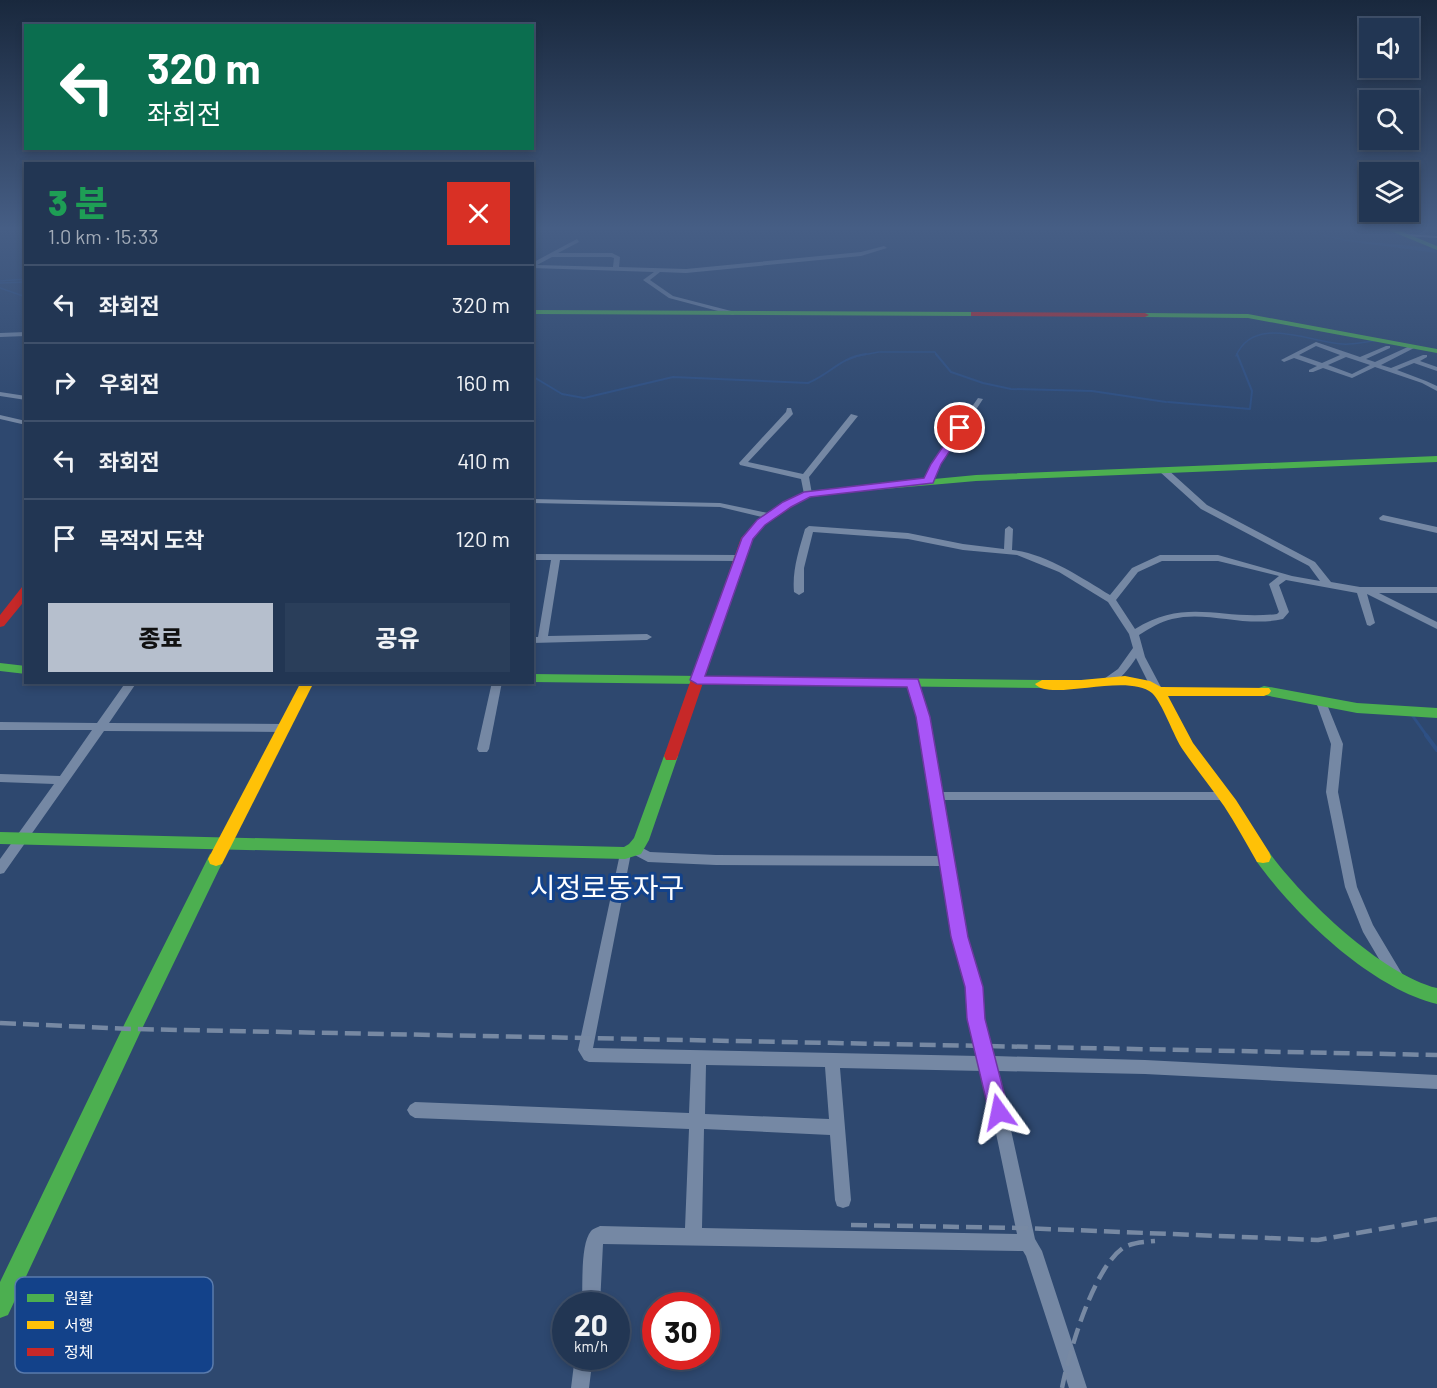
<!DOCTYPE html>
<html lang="ko">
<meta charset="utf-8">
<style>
:root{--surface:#223653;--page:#2a3e5a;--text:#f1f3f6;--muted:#a2abb8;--line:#3f506a;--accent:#b6bfcd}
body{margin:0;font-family:Barlow,"Noto Sans KR",sans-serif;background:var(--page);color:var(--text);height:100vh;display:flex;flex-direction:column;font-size:22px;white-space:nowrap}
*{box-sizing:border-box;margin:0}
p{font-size:20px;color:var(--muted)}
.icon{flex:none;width:33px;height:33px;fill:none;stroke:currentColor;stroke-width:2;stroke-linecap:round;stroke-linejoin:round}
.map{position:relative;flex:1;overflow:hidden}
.drawer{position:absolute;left:24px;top:162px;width:510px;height:522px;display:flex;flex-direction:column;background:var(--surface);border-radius:0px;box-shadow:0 3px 9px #0003,0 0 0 2px var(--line)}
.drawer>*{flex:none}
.guide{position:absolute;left:24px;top:24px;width:510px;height:126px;border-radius:0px;box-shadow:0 3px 9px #0003,0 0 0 2px var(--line);background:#0b6e4f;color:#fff;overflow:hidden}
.controls{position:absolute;left:1359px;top:18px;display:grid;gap:12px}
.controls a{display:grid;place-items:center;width:60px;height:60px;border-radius:0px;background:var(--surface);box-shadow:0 3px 9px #0003,0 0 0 2px var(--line);font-size:30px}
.speed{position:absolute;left:552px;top:1292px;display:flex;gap:12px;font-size:30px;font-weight:700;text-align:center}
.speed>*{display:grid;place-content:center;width:78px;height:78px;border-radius:50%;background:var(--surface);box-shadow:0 3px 9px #0003,0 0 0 2px var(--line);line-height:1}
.speed small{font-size:15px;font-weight:400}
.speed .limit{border:9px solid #d22;background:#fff;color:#111}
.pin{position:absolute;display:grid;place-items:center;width:51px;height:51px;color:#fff;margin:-26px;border:3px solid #fff;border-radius:50%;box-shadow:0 2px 6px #0007}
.me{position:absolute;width:66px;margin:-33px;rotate:348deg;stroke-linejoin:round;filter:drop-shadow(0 0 4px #0008)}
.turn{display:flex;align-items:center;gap:21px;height:126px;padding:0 24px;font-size:27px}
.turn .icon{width:78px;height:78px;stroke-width:2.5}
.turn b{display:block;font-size:42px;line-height:51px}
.round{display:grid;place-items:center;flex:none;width:63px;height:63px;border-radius:0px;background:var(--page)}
.overview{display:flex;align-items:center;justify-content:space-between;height:102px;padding:0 24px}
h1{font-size:36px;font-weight:800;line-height:45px;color:#1e9e55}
.cta{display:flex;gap:12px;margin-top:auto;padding:12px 24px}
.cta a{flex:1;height:69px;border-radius:0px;background:var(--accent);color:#111;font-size:24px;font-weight:800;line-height:69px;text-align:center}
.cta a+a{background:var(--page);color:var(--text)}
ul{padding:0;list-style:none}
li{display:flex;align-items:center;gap:18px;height:78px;padding:0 24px;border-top:2px solid var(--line)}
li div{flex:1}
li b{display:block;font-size:22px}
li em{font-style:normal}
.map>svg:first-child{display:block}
.water{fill:#2e5084}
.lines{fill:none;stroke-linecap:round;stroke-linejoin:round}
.stream-far3{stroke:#2e5084;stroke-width:1.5}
.stream-far2{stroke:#2e5084;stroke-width:2}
.stream-far1{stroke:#2e5084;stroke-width:3}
.stream{stroke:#2e5084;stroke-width:4}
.street{fill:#7588a4;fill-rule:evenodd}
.fast{fill:#4caf50;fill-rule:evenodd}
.slow{fill:#ffc107;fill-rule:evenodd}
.jam{fill:#c62828;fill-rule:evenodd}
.rail{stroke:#7789a3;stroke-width:4.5;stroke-dasharray:16 7;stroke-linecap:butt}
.route{fill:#a855f7;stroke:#6d37a1;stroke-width:1.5}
.labels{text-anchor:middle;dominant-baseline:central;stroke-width:6;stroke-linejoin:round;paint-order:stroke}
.near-quarter-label{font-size:28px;fill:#fff;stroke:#13428a}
.key{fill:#13428a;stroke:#5a7bad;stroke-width:1.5}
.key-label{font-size:16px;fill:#fff}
</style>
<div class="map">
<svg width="1437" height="1388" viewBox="0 0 1437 1388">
<rect width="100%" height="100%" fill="#2e486f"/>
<path class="water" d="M1296 229 1348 240 1434 248 1437 253 1345 241Z"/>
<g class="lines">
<g class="stream-far3">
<path d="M1413 230 1426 235"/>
<path d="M1429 237 1437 241"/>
<path d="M0 281 26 279"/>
<path d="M0 283 26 282"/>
<path d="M0 288 26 297"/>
<path d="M880 352H935L937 356"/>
<path d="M857 356 879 352"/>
<path d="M1236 356C1254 314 1309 342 1342 344 1352 345 1363 342 1374 341"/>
</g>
<g class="stream-far2">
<path d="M936 354 951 372 983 383 1011 389 1092 391 1166 402"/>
<path d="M532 376 562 394 584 398 673 377 808 383C832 373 839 358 866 354"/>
<path d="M1168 402 1250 409 1252 391 1237 354"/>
</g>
<path class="stream-far1" d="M1412 715 1427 736"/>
<path class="stream" d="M1426 735 1437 750"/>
<g class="street">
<path d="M1404 234 1437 236V238L1402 236Z"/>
<path d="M577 239 579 242 558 253H612L620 257 619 267 686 269 861 252 884 246 887 248 861 256 686 273 660 272 650 280 673 296 735 312 736 313 733 315 669 298 643 280 654 272 532 268V263ZM552 257H611L614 258 613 267 537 265Z"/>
<path d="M26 332V336L0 337V333Z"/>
<path d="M1316 342 1360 357 1386 346H1390V348L1366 359 1375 362 1412 345H1416V347L1381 365 1391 368 1423 355H1427V357L1420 361 1437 367V371L1414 363 1397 370 1426 381 1437 386V391L1422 383 1375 367 1352 378 1323 368 1313 372H1309V370L1317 366 1294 358 1284 362 1281 360ZM1316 346 1340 355 1322 363 1299 355ZM1346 357 1370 365 1352 374 1328 365Z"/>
<path d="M0 392 26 396V400L0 396Z"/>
<path d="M978 398 983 399C965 427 944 452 932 483H926L927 474 932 464Z"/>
<path d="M787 408H791L793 414 748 462 803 474 851 414 858 416 809 477 812 494 811 496H805L804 494 801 479 740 465 739 463 786 412Z"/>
<path d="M0 415 26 421V425L0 419Z"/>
<path d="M1160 468H1166L1207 505 1315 562 1331 582 1360 587H1437V593H1379L1437 622V629L1367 594 1375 623 1370 626 1367 625 1357 593 1286 580 1279 585 1289 612 1283 619C1245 628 1207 610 1172 619 1160 622 1150 628 1139 635L1145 657 1163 691 1158 695 1154 694 1136 658C1128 670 1116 687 1101 685L1100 683 1101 681 1118 669 1133 648 1129 634 1108 602 1059 572 1017 555 963 550 908 539 813 532 804 568V592L799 595 794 592C792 570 799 550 805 529L809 526 908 533 963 544 1004 549 1005 529 1009 526 1013 529 1012 550C1045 553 1082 578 1110 595L1132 568 1160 555H1218L1292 576 1320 581 1309 566 1201 509 1160 472ZM1162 561H1218L1279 576 1269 584 1279 612 1277 614C1222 621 1187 597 1135 629L1116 600 1138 572Z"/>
<path d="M532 499 720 503 773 514 774 516 770 519 720 507 532 503Z"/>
<path d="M1383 515 1437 527V533L1380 520 1379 518Z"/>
<path d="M532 554 740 555 744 558 740 561 560 560 548 636 647 634 652 637 647 640 532 643V637H538L551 560H532Z"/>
<path d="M913 679 918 682 928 717 941 792H1226L1230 793 1232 796 1230 799 1226 800H943L967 937 981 987 983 1019 994 1056 1145 1060 1437 1075V1089L1145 1074 998 1071 1035 1239 1042 1251 1087 1388H1069L1026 1256 1023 1251 603 1244 600 1305H582C583 1288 580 1244 591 1231 594 1228 596 1228 600 1226L685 1228 689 1129 415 1118 410 1115 407 1110 410 1105 415 1102 689 1113 691 1064 589 1062 584 1060 578 1050 621 849 625 848 629 849 631 845 635 844 650 852 716 855 940 856 918 717 908 682ZM631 853 648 862 716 865 942 866 953 937 967 987 969 1019 979 1056 593 1048ZM706 1065 825 1067 829 1119 705 1114ZM840 1068 983 1071 1017 1234 702 1228 704 1129 830 1135 835 1200 837 1206 843 1208 849 1206 851 1200Z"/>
<path d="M126 682H137L109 723 285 724 290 728 285 732 104 731 4 873 0 874V859L54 784 0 782V774L60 776 92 730H0V722L97 723Z"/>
<path d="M492 682H502L489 749 487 752H479L477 749Z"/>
<path d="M1321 698 1326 702 1343 744 1338 792 1357 887 1373 925 1404 977 1402 981 1397 983 1392 981 1363 932 1345 887 1326 792 1331 744 1316 702Z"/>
<path d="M575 1356H593L589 1388H571Z"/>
</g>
<g class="fast">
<path d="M1386 229H1395L1437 246V250Z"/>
<path d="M532 310 974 312 978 314 974 316 532 314Z"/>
<path d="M1145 313 1248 314 1437 349V353L1248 318 1142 317V313Z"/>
<path d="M1437 456V462L976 481 839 493 811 497 794 504 789 501 808 491 976 475Z"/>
<path d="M0 663 26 666V674L0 671Z"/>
<path d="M532 674 1042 680 1049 684 1042 688 532 682Z"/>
<path d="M1264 686 1357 703 1437 708V718L1357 713 1259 694 1257 691 1259 688Z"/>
<path d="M671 751 676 752 678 756 649 840 641 854 625 859 0 844V832L624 847 629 844 634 838 664 756 666 752Z"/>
<path d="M1263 851 1269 852C1302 898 1381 974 1437 988V1004C1371 988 1296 916 1257 862L1255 857 1257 852Z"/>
<path d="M216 852 222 854 224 859 139 1035 8 1315 0 1318V1282L125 1023 210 854Z"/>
</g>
<g class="slow">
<path d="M1125 676 1150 681 1161 687 1269 688 1271 691 1269 694 1264 696H1168L1193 743 1236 800 1269 852 1271 857 1269 862 1263 863 1257 862C1246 843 1236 824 1224 806 1211 787 1196 769 1183 750 1174 737 1162 702 1152 693 1127 672 1050 702 1035 684L1042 680H1081Z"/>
<path d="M301 682H314L222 864 216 866 210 864 208 859Z"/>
</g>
<g class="jam">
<path d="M974 312 1145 313 1149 315 1145 317 971 316V312Z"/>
<path d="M794 498 798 499V503L765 525 752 539 678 756 676 760H666L664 756 741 538 757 521Z"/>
<path d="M22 587H26V599L4 626 0 627V615Z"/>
</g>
<g class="rail">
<path d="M0 1023 132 1029 1437 1055"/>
<path d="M851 1225 1023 1228 1318 1240 1437 1219"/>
<path d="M1062 1388C1069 1352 1093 1269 1123 1248 1133 1242 1144 1242 1155 1241"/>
</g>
</g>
<linearGradient id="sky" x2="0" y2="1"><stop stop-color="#19283d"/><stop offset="0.54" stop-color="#465e85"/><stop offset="1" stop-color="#465e85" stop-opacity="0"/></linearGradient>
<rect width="1437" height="423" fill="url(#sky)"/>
<path class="route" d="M957 426 965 428 941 464 933 483 810 497 791 507 765 525 753 539 705 676 918 679 930 717 968 937 983 987 985 1019 1009 1112 1006 1119 999 1122 992 1119 989 1112 967 1019 965 987 951 937 916 717 907 687 697 684 690 680 742 538 757 520 783 502 804 492 924 478 931 464Z"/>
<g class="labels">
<g class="near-quarter-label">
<text x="607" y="887">시정로동자구</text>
</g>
</g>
<rect x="15" y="1277" width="198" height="96" rx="9" class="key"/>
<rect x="27" y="1294" width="27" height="8" fill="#4caf50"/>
<rect x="27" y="1321" width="27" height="8" fill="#ffc107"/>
<rect x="27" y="1348" width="27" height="8" fill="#c62828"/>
<g class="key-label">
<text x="64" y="1304">원활</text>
<text x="64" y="1331">서행</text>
<text x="64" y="1358">정체</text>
</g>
</svg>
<div class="controls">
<a><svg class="icon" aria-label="sound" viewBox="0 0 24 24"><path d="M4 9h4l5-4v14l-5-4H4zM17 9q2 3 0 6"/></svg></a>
<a><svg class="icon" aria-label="search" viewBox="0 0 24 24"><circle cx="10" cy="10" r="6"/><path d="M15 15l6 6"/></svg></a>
<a><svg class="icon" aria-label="layers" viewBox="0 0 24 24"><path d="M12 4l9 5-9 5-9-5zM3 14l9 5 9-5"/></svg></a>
</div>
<div class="speed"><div>20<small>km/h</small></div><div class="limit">30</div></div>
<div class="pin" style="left:960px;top:428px;background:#d93025"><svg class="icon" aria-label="arrive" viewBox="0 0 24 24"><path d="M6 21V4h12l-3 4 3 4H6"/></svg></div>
<svg class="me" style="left:999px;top:1112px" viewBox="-20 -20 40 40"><path d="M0-17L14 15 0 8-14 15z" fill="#a855f7" stroke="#fff" stroke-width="4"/></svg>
<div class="guide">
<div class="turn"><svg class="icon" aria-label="left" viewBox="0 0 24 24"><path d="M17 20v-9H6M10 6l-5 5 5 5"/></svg><div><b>320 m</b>좌회전</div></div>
</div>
<section class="drawer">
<div class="overview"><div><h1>3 분</h1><p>1.0 km · 15:33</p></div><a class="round" style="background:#d93025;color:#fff"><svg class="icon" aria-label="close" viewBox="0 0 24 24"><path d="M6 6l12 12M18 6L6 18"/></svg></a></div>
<ul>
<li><svg class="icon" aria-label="left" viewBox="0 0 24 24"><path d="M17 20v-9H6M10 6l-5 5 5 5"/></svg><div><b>좌회전</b></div><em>320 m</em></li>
<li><svg class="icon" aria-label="right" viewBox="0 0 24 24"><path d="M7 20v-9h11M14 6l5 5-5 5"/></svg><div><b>우회전</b></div><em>160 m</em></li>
<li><svg class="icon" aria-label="left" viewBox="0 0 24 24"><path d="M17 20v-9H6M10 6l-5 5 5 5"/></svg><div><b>좌회전</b></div><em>410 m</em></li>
<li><svg class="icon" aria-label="arrive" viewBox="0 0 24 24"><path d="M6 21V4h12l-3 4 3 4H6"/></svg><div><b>목적지 도착</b></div><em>120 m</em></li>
</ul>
<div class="cta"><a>종료</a><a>공유</a></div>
</section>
</div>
